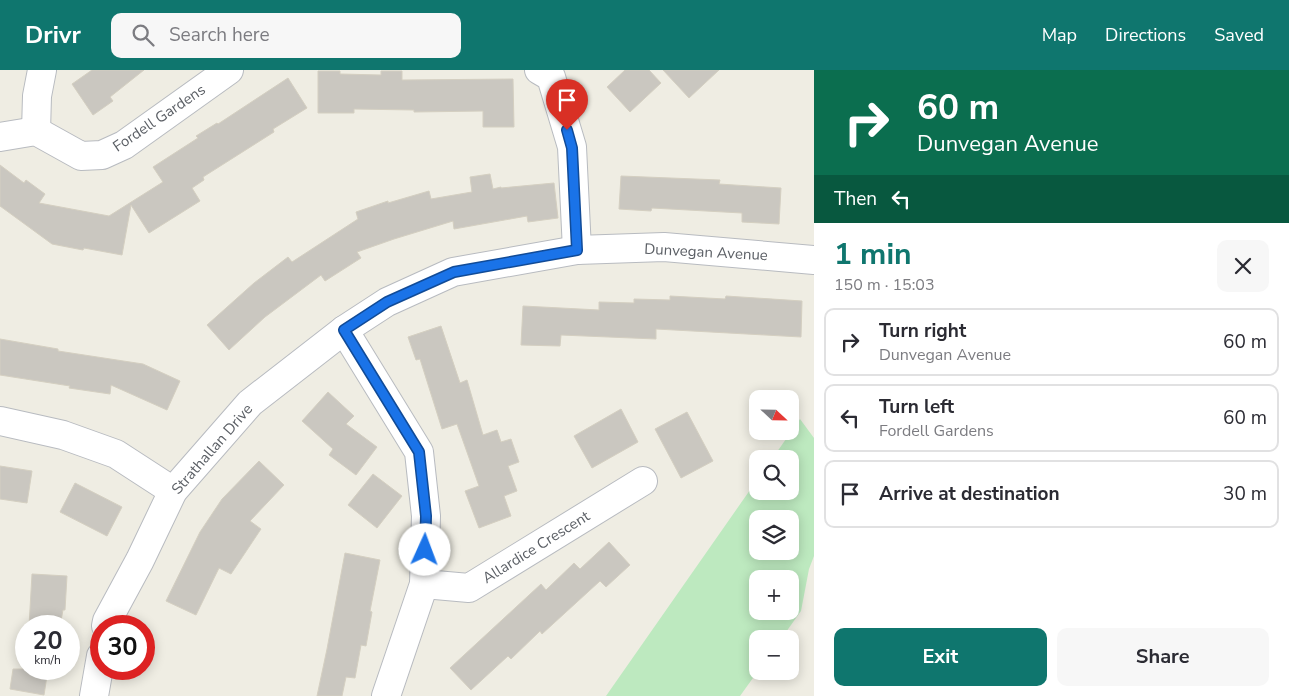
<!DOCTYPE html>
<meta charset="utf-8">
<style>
:root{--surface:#fff;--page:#f7f7f7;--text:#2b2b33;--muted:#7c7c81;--line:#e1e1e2;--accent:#0f766e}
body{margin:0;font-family:"Nunito Sans",sans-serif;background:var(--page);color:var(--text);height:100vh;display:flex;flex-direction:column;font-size:19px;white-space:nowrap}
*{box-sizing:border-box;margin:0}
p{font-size:16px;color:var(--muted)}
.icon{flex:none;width:28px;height:28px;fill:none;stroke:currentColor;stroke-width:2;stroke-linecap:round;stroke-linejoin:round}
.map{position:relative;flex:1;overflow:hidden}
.details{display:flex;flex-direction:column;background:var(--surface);width:475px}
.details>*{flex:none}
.hud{background:#0b6e4f;color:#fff;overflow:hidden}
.needle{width:32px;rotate:112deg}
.controls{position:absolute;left:749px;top:320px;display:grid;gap:10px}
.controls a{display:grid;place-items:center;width:50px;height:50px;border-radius:10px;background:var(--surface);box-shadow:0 2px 12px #0003;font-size:25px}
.speed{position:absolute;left:15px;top:545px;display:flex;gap:10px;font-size:25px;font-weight:700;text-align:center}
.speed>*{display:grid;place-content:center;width:65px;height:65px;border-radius:50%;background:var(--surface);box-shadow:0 2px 12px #0003;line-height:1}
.speed small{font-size:12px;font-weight:400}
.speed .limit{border:8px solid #d22;background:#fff;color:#111}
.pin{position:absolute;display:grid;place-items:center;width:42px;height:42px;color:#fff;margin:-51px -21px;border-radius:50% 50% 50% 0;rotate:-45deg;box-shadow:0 0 5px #0007}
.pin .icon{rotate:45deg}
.me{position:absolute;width:55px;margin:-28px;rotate:2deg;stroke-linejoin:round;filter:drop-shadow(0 0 4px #0008)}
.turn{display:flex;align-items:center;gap:18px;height:105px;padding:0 20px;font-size:22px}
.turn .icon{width:65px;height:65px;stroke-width:2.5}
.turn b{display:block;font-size:35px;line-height:42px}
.then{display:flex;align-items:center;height:48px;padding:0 20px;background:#0003;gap:10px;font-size:19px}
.round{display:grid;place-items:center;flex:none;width:52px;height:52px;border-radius:10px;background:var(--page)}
.summary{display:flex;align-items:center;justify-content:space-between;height:85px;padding:0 20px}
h1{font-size:30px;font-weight:700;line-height:38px;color:var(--accent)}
.action{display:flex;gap:10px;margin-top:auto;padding:10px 20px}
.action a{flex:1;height:58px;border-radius:10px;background:var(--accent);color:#fff;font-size:20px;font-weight:700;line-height:58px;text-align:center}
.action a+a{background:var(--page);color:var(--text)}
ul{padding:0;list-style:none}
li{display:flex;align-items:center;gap:15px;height:68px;margin:0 10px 8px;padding:0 10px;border:2px solid var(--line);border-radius:10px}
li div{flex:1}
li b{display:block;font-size:19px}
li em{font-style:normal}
header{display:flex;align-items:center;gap:30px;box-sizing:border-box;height:70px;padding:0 25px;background:var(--accent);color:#fff}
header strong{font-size:24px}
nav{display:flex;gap:28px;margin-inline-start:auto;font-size:18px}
.search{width:350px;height:45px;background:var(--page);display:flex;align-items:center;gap:12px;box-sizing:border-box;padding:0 18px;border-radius:10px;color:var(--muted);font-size:19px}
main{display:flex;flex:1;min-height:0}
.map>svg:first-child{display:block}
.green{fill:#bde9bf;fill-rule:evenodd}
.building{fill:#cac7c0;stroke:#d4cfc1}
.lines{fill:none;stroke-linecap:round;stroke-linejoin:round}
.minor-casing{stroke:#b8bbc0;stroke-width:30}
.minor{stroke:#fff;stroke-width:28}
.route-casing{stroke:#114b97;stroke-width:12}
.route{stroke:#1a73e8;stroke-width:9}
.labels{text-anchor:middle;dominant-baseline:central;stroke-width:4.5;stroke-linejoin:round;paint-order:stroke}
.street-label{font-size:15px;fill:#5b5f65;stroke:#fff}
</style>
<header>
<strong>Drivr</strong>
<div class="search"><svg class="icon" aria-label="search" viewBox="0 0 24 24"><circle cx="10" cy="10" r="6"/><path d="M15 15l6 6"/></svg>Search here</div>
<nav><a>Map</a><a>Directions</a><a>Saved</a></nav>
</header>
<main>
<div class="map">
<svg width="814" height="626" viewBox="0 0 814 626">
<rect width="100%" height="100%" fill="#efede3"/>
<path class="green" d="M800 349 814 368V486L809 499 801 541 781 569H758V601L740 626H606L757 410 758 421H790V389H772ZM758 449H790V481H758ZM758 509H790V541H758Z"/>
<g class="building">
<path d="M92 0H144L110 27 113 31 93 45 72 14Z"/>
<path d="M625 0H649L661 13 630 42 607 17Z"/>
<path d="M663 0H719L689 28Z"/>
<path d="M318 1H340V4L381 5V1H402V10L513 9 514 57H483V41L414 42V40L354 39V43H318Z"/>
<path d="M288 8 307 38 273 59 274 62 203 107 204 110 192 118 200 131 149 163 131 135 122 185 84 178 83 180 52 174 0 136V95L24 113 26 110 45 124 39 133 109 146 163 112 153 97 198 68 196 66 217 53 218 54Z"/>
<path d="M490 104 493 119 501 117V118L554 113 558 148 528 152 527 146 454 159 453 151 394 169 357 182 361 188 325 211 321 205 265 247 229 280 207 255 254 213 288 187 292 192 358 149 356 142 388 131V133L429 121 431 129 472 122 470 107Z"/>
<path d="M621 106 720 110 719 114 781 118 779 154 742 152V143L652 138 651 141 619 139Z"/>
<path d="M670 226 725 229 726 226 802 231 801 267 656 259V269L561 265 560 276 521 275 523 236 599 240V232L634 233V229L670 230Z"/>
<path d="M441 256 460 313 467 310 483 365 497 360 501 372 511 369 519 392 508 396 517 421 504 426 511 446 479 458 465 421 479 416 457 354 442 359 420 289 416 290 408 267Z"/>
<path d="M0 269 58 279V281L143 294 180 311 167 340 111 315 110 324 69 318 70 316 0 305Z"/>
<path d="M328 322 354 346 346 354 377 377 356 405 329 385 333 379 302 351Z"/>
<path d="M621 339 638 372 592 398 574 366Z"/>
<path d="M687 342 713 391 681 408 655 359Z"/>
<path d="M259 391 284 415 250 451 261 459 231 504 219 498 196 545 166 531 200 462 222 429Z"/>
<path d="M0 396 32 401 27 433 0 429Z"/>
<path d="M373 404 402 426 377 458 348 435Z"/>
<path d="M75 413 122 437 107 466 60 442Z"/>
<path d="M609 472 630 495 606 517 600 511 542 564 540 561 511 589 508 586 471 620 450 598 541 514 546 520 574 493 580 499Z"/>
<path d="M345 483 380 490 370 541 372 542 366 576 361 575 355 608 346 607 342 626H317L327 579Z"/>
<path d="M32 504 67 506 65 540H63L60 556H29Z"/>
<path d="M13 599H48L44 625 10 619Z"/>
</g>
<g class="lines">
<defs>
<g id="minor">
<path d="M539 0 551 7 572 77 577 180"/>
<path d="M36 61 37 26 42 0"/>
<path d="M0 67 36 61 81 86 102 85 124 75 229 0"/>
<path d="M344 260 419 382 426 446 424 514 386 626"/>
<path d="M0 351 63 365 116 384 173 421"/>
<path d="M424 514 469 518 643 411"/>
<path d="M106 556 107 551 140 490 173 421 250 333 344 260 387 232 453 202 577 180 664 177 814 190"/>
<path d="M94 626 101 586"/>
</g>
</defs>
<use href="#minor" class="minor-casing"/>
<use href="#minor" class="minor"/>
</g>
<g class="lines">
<defs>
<path id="route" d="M425 480 426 446 419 382 344 260 387 232 454 202 577 180 572 78 567 60"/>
</defs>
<use href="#route" class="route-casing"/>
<use href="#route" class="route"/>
</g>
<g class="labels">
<g class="street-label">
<text transform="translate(159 48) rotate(-34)">Fordell Gardens</text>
<text transform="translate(706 182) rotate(3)">Dunvegan Avenue</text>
<text transform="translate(212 379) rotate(-49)">Strathallan Drive</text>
<text transform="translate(536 477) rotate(-32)">Allardice Crescent</text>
</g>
</g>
</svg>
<div class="controls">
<a><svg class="needle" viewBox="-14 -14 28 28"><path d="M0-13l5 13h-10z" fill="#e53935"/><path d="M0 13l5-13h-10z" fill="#7c7c81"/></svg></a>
<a><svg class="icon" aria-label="search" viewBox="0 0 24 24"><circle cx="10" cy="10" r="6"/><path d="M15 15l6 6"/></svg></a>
<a><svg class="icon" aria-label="layers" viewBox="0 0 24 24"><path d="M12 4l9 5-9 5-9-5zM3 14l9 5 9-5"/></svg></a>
<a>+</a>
<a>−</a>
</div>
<div class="speed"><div>20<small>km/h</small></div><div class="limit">30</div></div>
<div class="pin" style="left:567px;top:60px;background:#d93025"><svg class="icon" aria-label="arrive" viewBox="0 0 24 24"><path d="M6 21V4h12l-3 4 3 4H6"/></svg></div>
<svg class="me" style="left:425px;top:480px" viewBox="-20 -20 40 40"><circle r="19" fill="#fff"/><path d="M0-13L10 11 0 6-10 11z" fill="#1a73e8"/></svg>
</div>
<section class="details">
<div class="hud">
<div class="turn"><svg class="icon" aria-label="right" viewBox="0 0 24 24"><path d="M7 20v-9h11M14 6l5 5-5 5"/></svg><div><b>60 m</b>Dunvegan Avenue</div></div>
<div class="then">Then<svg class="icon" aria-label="left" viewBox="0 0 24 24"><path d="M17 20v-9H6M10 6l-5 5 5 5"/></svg></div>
</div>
<div class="summary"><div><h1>1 min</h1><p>150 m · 15:03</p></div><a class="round"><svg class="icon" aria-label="close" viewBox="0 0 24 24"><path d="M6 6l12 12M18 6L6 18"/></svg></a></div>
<ul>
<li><svg class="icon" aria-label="right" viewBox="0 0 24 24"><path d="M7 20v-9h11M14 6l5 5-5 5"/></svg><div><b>Turn right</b><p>Dunvegan Avenue</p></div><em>60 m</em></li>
<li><svg class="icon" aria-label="left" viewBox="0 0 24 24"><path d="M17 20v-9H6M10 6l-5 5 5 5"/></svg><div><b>Turn left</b><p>Fordell Gardens</p></div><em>60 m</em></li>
<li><svg class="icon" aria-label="arrive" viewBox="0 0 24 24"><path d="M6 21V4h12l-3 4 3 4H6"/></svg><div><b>Arrive at destination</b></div><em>30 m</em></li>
</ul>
<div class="action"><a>Exit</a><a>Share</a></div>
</section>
</main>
